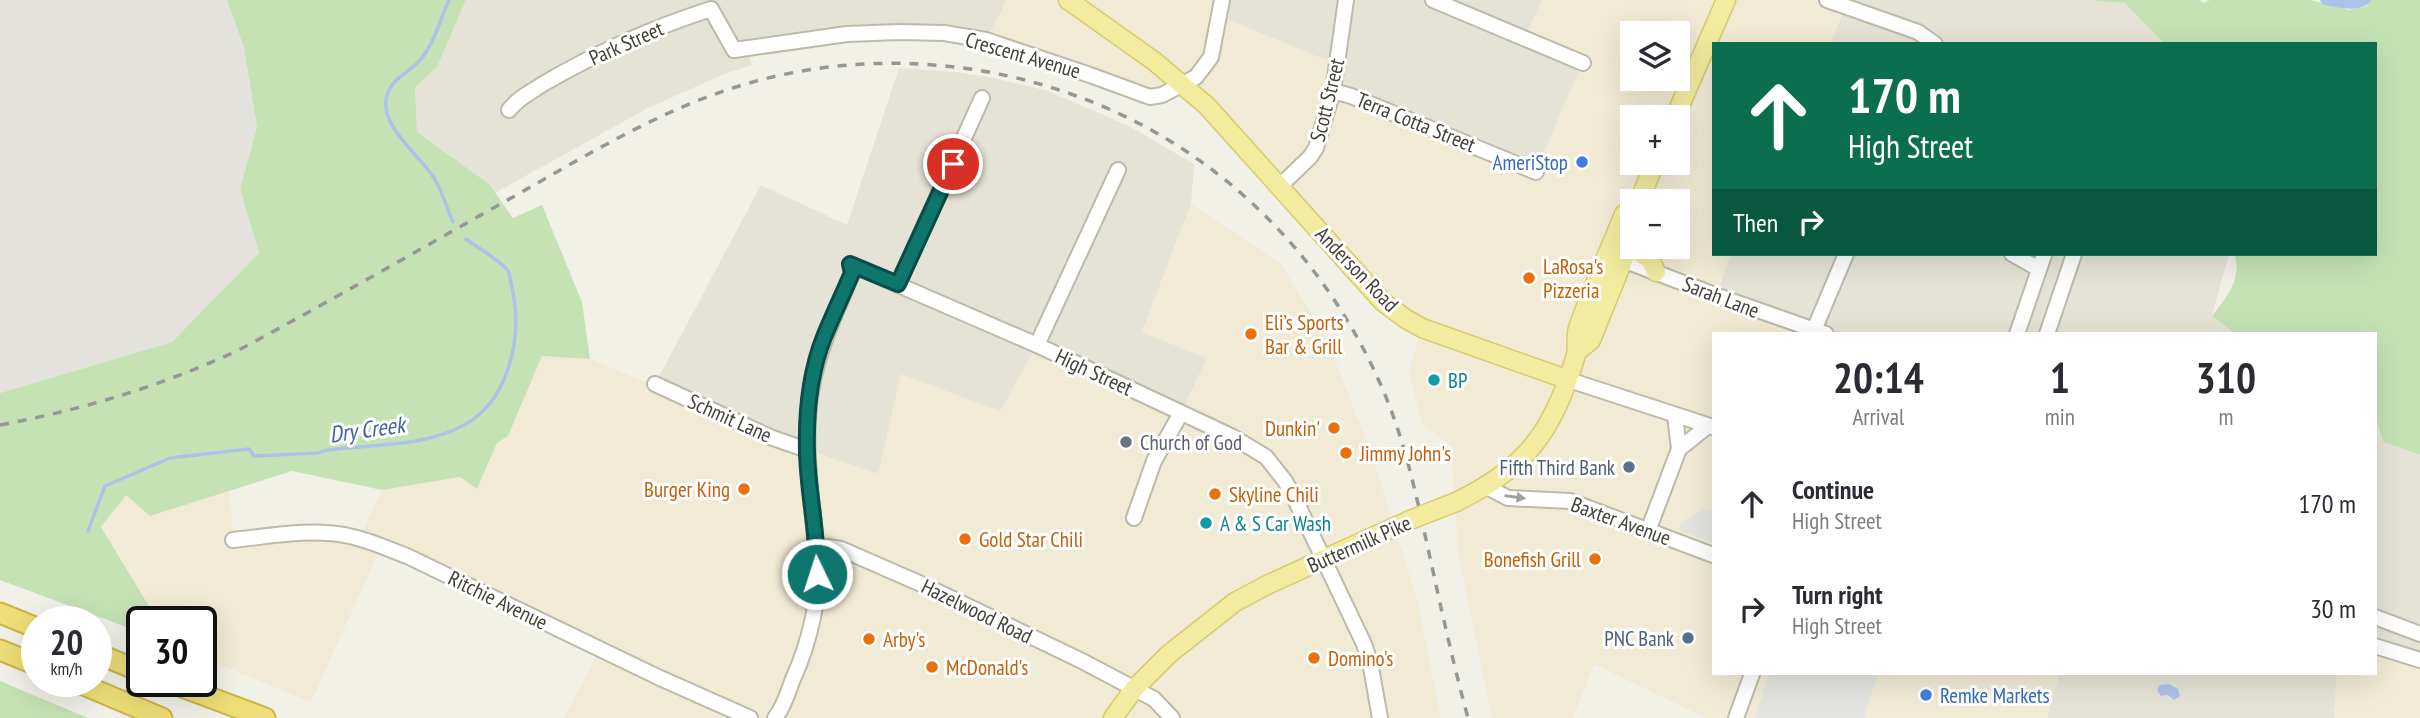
<!DOCTYPE html>
<meta charset="utf-8">
<style>
:root{--surface:#fff;--page:#f2f2f3;--text:#2b2b33;--muted:#7c7c81}
body{margin:0;font-family:"PT Sans Narrow",sans-serif;background:var(--page);color:var(--text);height:100vh;display:flex;flex-direction:column;font-size:26px;white-space:nowrap}
*{box-sizing:border-box;margin:0}
p{font-size:23px;color:var(--muted)}
.icon{flex:none;width:38px;height:38px;fill:none;stroke:currentColor;stroke-width:2;stroke-linecap:round;stroke-linejoin:round}
.map{position:relative;flex:1;overflow:hidden}
.side{position:absolute;left:1712px;top:332px;width:665px;height:343px;display:flex;flex-direction:column;background:var(--surface);border-radius:0px;box-shadow:0 7px 28px #0002}
.side>*{flex:none}
.guide{position:absolute;left:1712px;top:42px;width:665px;height:214px;border-radius:0px;box-shadow:0 7px 28px #0002;background:#0b6e4f;color:#fff;overflow:hidden}
.buttons{position:absolute;left:1620px;top:21px;display:grid;gap:14px}
.buttons a{display:grid;place-items:center;width:70px;height:70px;border-radius:0px;background:var(--surface);box-shadow:0 7px 28px #0002;font-size:35px}
.speed{position:absolute;left:21px;top:606px;display:flex;gap:14px;font-size:35px;font-weight:700;text-align:center}
.speed>*{display:grid;place-content:center;width:91px;height:91px;border-radius:50%;background:var(--surface);box-shadow:0 7px 28px #0002;line-height:1}
.speed small{font-size:18px;font-weight:400}
.speed .limit{border:4px solid #111;border-radius:10px;background:#fff;color:#111}
.pin{position:absolute;display:grid;place-items:center;width:60px;height:60px;color:#fff;margin:-30px;border:4px solid #fff;border-radius:50%;box-shadow:0 2px 7px #0007}
.me{position:absolute;width:77px;margin:-38px;rotate:356deg;stroke-linejoin:round;filter:drop-shadow(0 0 5px #0008)}
.turn{display:flex;align-items:center;gap:24px;height:147px;padding:0 21px;font-size:32px}
.turn .icon{width:91px;height:91px;stroke-width:2.5}
.turn b{display:block;font-size:49px;line-height:60px}
.then{display:flex;align-items:center;height:66px;padding:0 21px;background:#0003;gap:14px;font-size:26px}
.eta{display:flex;justify-content:space-evenly;align-items:center;height:119px;text-align:center}
.eta b{font-size:42px;font-weight:700;line-height:49px}
ul{padding:0;list-style:none}
li{display:flex;align-items:center;gap:21px;height:105px;padding:0 21px}
li div{flex:1}
li b{display:block;font-size:26px}
li em{font-style:normal}
.map>svg:first-child{display:block}
.residential{fill:#e5e3d6}
.commercial{fill:#f1ebd5;fill-rule:evenodd}
.industrial{fill:#e4e2dc}
.green{fill:#c5e2b5}
.parking{fill:#e3e3df}
.water{fill:#abc3e8}
.lines{fill:none;stroke-linecap:round;stroke-linejoin:round}
.stream{stroke:#abc3e8;stroke-width:3.5}
.minor-casing{stroke:#bcbaab;stroke-width:18}
.major-casing{stroke:#d6cc71;stroke-width:21}
.highway-casing{stroke:#ccb548;stroke-width:23}
.minor{stroke:#fff;stroke-width:14}
.major{stroke:#f3eca0;stroke-width:18}
.highway{stroke:#eede77;stroke-width:19}
.rail{stroke:#969696;stroke-width:3.5;stroke-dasharray:9 9;stroke-linecap:butt}
.major-bridge-casing{stroke:#d6cc71;stroke-width:21;stroke-linecap:butt}
.major-bridge{stroke:#f3eca0;stroke-width:18}
.oneway{fill:#a2a09b}
.route-casing{stroke:#0a4d48;stroke-width:18}
.route{stroke:#0f766e;stroke-width:12}
.shop-dot{fill:#3f7fe0;stroke:#fff;stroke-width:2.5}
.food-dot{fill:#e8710a;stroke:#fff;stroke-width:2.5}
.culture-dot{fill:#0f9aa8;stroke:#fff;stroke-width:2.5}
.worship-dot{fill:#6b7280;stroke:#fff;stroke-width:2.5}
.service-dot{fill:#5c6f8a;stroke:#fff;stroke-width:2.5}
.labels{text-anchor:middle;dominant-baseline:central;stroke-width:6;stroke-linejoin:round;paint-order:stroke}
.street-label{font-size:21px;fill:#444237;stroke:#fff}
.shop-label{font-size:21px;fill:#366cbe;stroke:#fff;text-anchor:end}
.food-label{font-size:21px;fill:#c56008;stroke:#fff;text-anchor:start}
.culture-label{font-size:21px;fill:#0d838f;stroke:#fff;text-anchor:start}
.worship-label{font-size:21px;fill:#5b616d;stroke:#fff;text-anchor:start}
.service-label{font-size:21px;fill:#4e5e75;stroke:#fff;text-anchor:end}
.water-label{font-size:23px;font-style:italic;fill:#3c64a4;stroke:#fff}
</style>
<div class="map">
<svg width="2420" height="718" viewBox="0 0 2420 718">
<rect width="100%" height="100%" fill="#f2f1e8"/>
<g class="residential">
<path d="M466 0H1007L986 40 899 32 746 50 752 65 722 75 648 108 495 193 489 184 417 132 415 87 437 67Z"/>
<path d="M1222 0H1542L1525 38 1583 63 1536 172 1351 96 1220 15Z"/>
<path d="M1827 0H2087L2125 2 2163 42 2181 44H1830L1845 7Z"/>
<path d="M899 68 955 72 994 78 1048 91 1129 126 1194 164 1191 204 1142 332 1207 358 1181 413 1001 411 878 474 807 450 655 384 761 185 847 225Z"/>
<path d="M1731 254H2229L2212 316 2236 334H1812L1717 293Z"/>
<path d="M2375 414 2383 442 2420 455V660L2375 646Z"/>
<path d="M2059 674H2337L2334 718H2047Z"/>
</g>
<g class="commercial">
<path d="M1007 0H1222L1220 16 1338 65 1333 90 1536 171 1582 63 1525 38 1542 0H1827L1845 7 1830 44H1713V254H1731L1717 293 1812 334H1713V674H2059L2047 718H1706L1594 664 1573 718H1492L1458 553 1451 445 1422 425 1409 371 1422 328 1406 319 1183 84 1162 95 986 40ZM1633 33H1678V79H1633ZM1633 117H1678V163H1633ZM1633 201H1678V247H1633Z"/>
<path d="M1191 204 1280 263 1325 335 1371 452 1417 599 1441 718H564L600 650 381 547 311 702 201 657V621H158L101 527 126 494 150 516 229 491 234 539H359L382 490 460 477 477 488 497 443 508 436 542 356 590 359 807 450 878 474 901 374 1000 411 1037 345 1181 413 1207 358 1142 332Z"/>
<path d="M2375 646 2420 660V718H2334L2337 674H2375Z"/>
</g>
<path class="industrial" d="M0 0H227L244 48 257 127 240 189 259 253 172 342 0 393Z"/>
<g class="green">
<path d="M227 0H466L437 67 415 87 417 132 489 184 513 218 542 205 582 302 590 359 542 356 508 436 497 443 477 489 460 477 382 490 292 471 150 516 126 495 101 527 158 621H142V630L137 631 0 580V393L172 342 259 253 240 189 257 127 244 48Z"/>
<path d="M2087 0H2200L2203 3 2210 0H2310L2349 10 2366 6 2373 0H2420V455L2383 442 2375 414V334H2236L2212 316C2226 298 2243 278 2234 254H2375V44L2163 42 2125 3Z"/>
<path d="M0 681 88 718H0Z"/>
</g>
<g class="parking">
<path d="M1704 509 1713 512V543L1679 530 1681 522Z"/>
<path d="M1769 674H1878L1864 718H1755Z"/>
</g>
<g class="water">
<path d="M2320 0H2373C2358 14 2340 8 2322 4Z"/>
<path d="M2169 684 2178 689 2180 696 2174 700 2168 695 2161 696 2157 690 2160 685Z"/>
</g>
<g class="lines">
<g class="stream">
<path d="M449 0C440 20 435 41 422 58 412 71 395 76 388 92 375 123 419 154 434 178 442 191 447 208 453 222"/>
<path d="M88 531 105 486 170 458 249 449 254 456 318 453 328 450C373 444 424 447 464 425 509 401 522 338 513 292 511 286 511 277 508 271 504 263 475 246 466 239"/>
</g>
<defs>
<g id="minor">
<path d="M1433 0 1583 63"/>
<path d="M1827 0 1918 32 1935 44"/>
<path d="M1333 91 1351 96 1536 172"/>
<path d="M509 110C518 98 531 92 543 84 596 53 652 28 711 9L734 50 847 34 899 32 944 33 986 40 1090 75 1150 97 1162 95 1196 77 1211 57 1222 0"/>
<path d="M1280 186 1310 157 1316 148 1333 91 1346 0"/>
<path d="M2012 254 2039 269"/>
<path d="M1623 260 1715 295 1826 334"/>
<path d="M898 284 982 98"/>
<path d="M1814 330 1846 254"/>
<path d="M2017 334 2044 255"/>
<path d="M2047 334 2074 254"/>
<path d="M1037 345 1118 170"/>
<path d="M1566 379 1713 427"/>
<path d="M655 384 770 437 807 450"/>
<path d="M1675 416 1679 449"/>
<path d="M1487 487 1508 498 1570 501 1713 555"/>
<path d="M1134 518 1154 461 1181 413"/>
<path d="M1648 531 1679 449 1708 426"/>
<path d="M233 540C271 536 312 528 349 536 369 540 388 549 407 556L660 678 750 718"/>
<path d="M816 549 828 547 841 549 928 587 1082 661 1154 699 1172 718"/>
<path d="M2375 617 2420 634"/>
<path d="M2375 646 2420 660"/>
<path d="M775 718C784 707 788 692 793 679 809 644 822 593 817 554 812 504 804 455 809 405 815 354 834 319 852 273L850 264 1037 345 1233 437 1266 457 1285 481 1293 495 1364 644 1370 662 1380 718"/>
<path d="M1736 718 1752 674"/>
</g>
<g id="major">
<path d="M1068 0 1154 61 1207 106 1383 302 1406 319 1422 328 1566 379"/>
<path d="M1675 117 1726 0"/>
<path d="M1639 201 1655 163"/>
<path d="M1635 247 1640 253 1650 259 1656 272"/>
<path d="M1577 352 1591 340 1633 236"/>
<path d="M1456 502C1527 468 1554 430 1576 355 1578 346 1575 337 1578 328 1591 290 1609 252 1624 214L1633 209"/>
<path d="M1113 718 1134 689 1169 654 1235 602 1267 585 1410 520"/>
</g>
<g id="highway">
<path d="M0 613 37 628"/>
<path d="M0 650 37 665"/>
<path d="M96 653 142 672"/>
<path d="M74 681 162 718"/>
<path d="M166 681 265 718"/>
</g>
</defs>
<use href="#minor" class="minor-casing"/>
<use href="#major" class="major-casing"/>
<use href="#highway" class="highway-casing"/>
<use href="#minor" class="minor"/>
<use href="#major" class="major"/>
<use href="#highway" class="highway"/>
<path class="rail" d="M0 425C85 409 158 387 237 351 327 303 415 252 504 202 570 165 636 124 707 97 849 43 1009 55 1142 125 1251 183 1334 276 1383 390 1405 441 1417 498 1429 553 1441 608 1453 663 1468 718"/>
<defs>
<path id="major-bridge" d="M1410 520 1456 502"/>
</defs>
<use href="#major-bridge" class="major-bridge-casing"/>
<use href="#major-bridge" class="major-bridge"/>
</g>
<defs><path id="oneway-solid" d="M-6-.8H1V-3.2L6.5 0L1 3.2V.8H-6Z" transform="scale(1.75)"/></defs>
<use class="oneway" href="#oneway-solid" transform="translate(1515 497) rotate(8)"/>
<g class="lines">
<defs>
<path id="route" d="M817 574C818 534 808 493 807 452 806 414 810 372 824 337 833 315 843 294 852 273L850 264 898 284 953 164"/>
</defs>
<use href="#route" class="route-casing"/>
<use href="#route" class="route"/>
</g>
<g class="shop-dot">
<circle cx="1582" cy="162" r="7"/>
<circle cx="1926" cy="695" r="7"/>
</g>
<g class="food-dot">
<circle cx="1529" cy="278" r="7"/>
<circle cx="1251" cy="334" r="7"/>
<circle cx="1334" cy="428" r="7"/>
<circle cx="1346" cy="453" r="7"/>
<circle cx="744" cy="489" r="7"/>
<circle cx="1215" cy="494" r="7"/>
<circle cx="965" cy="539" r="7"/>
<circle cx="1595" cy="559" r="7"/>
<circle cx="869" cy="639" r="7"/>
<circle cx="1314" cy="658" r="7"/>
<circle cx="932" cy="667" r="7"/>
</g>
<g class="culture-dot">
<circle cx="1434" cy="380" r="7"/>
<circle cx="1206" cy="523" r="7"/>
</g>
<circle class="worship-dot" cx="1126" cy="442" r="7"/>
<g class="service-dot">
<circle cx="1629" cy="467" r="7"/>
<circle cx="1688" cy="638" r="7"/>
</g>
<g class="labels">
<g class="street-label">
<text transform="translate(626 43) rotate(-24)">Park Street</text>
<text transform="translate(1023 55) rotate(16)">Crescent Avenue</text>
<text transform="translate(1327 100) rotate(-76)">Scott Street</text>
<text transform="translate(1416 122) rotate(22)">Terra Cotta Street</text>
<text transform="translate(1357 269) rotate(46)">Anderson Road</text>
<text transform="translate(1721 297) rotate(21)">Sarah Lane</text>
<text transform="translate(1094 372) rotate(25)">High Street</text>
<text transform="translate(730 418) rotate(24)">Schmit Lane</text>
<text transform="translate(1621 521) rotate(20)">Baxter Avenue</text>
<text transform="translate(1359 544) rotate(-24)">Buttermilk Pike</text>
<text transform="translate(498 600) rotate(26)">Ritchie Avenue</text>
<text transform="translate(977 611) rotate(26)">Hazelwood Road</text>
</g>
<g class="shop-label">
<text x="1568" y="162">AmeriStop</text>
<text x="1940" y="695" text-anchor="start">Remke Markets</text>
</g>
<g class="food-label">
<text x="1543" y="266">LaRosa's<tspan x="1543" dy="24">Pizzeria</tspan></text>
<text x="1265" y="322">Eli’s Sports<tspan x="1265" dy="24">Bar &amp; Grill</tspan></text>
<text x="1320" y="428" text-anchor="end">Dunkin'</text>
<text x="1360" y="453">Jimmy John's</text>
<text x="730" y="489" text-anchor="end">Burger King</text>
<text x="1229" y="494">Skyline Chili</text>
<text x="979" y="539">Gold Star Chili</text>
<text x="1581" y="559" text-anchor="end">Bonefish Grill</text>
<text x="883" y="639">Arby's</text>
<text x="1328" y="658">Domino's</text>
<text x="946" y="667">McDonald's</text>
</g>
<g class="culture-label">
<text x="1448" y="380">BP</text>
<text x="1220" y="523">A &amp; S Car Wash</text>
</g>
<g class="worship-label">
<text x="1140" y="442">Church of God</text>
</g>
<g class="service-label">
<text x="1615" y="467">Fifth Third Bank</text>
<text x="1674" y="638">PNC Bank</text>
</g>
<g class="water-label">
<text transform="translate(367 429) rotate(-8)">Dry Creek</text>
</g>
</g>
</svg>
<div class="buttons">
<a><svg class="icon" aria-label="layers" viewBox="0 0 24 24"><path d="M12 4l9 5-9 5-9-5zM3 14l9 5 9-5"/></svg></a>
<a>+</a>
<a>−</a>
</div>
<div class="speed"><div>20<small>km/h</small></div><div class="limit">30</div></div>
<div class="pin" style="left:953px;top:164px;background:#d93025"><svg class="icon" aria-label="arrive" viewBox="0 0 24 24"><path d="M6 21V4h12l-3 4 3 4H6"/></svg></div>
<svg class="me" style="left:817px;top:574px" viewBox="-20 -20 40 40"><circle r="17" fill="#0f766e" stroke="#fff" stroke-width="3"/><path d="M0-11L8 9 0 5-8 9z" fill="#fff"/></svg>
<div class="guide">
<div class="turn"><svg class="icon" aria-label="ahead" viewBox="0 0 24 24"><path d="M12 20V5M6 11l6-6 6 6"/></svg><div><b>170 m</b>High Street</div></div>
<div class="then">Then<svg class="icon" aria-label="right" viewBox="0 0 24 24"><path d="M7 20v-9h11M14 6l5 5-5 5"/></svg></div>
</div>
<section class="side">
<div class="eta">
<div><b>20:14</b><p>Arrival</p></div>
<div><b>1</b><p>min</p></div>
<div><b>310</b><p>m</p></div>
</div>
<ul>
<li><svg class="icon" aria-label="ahead" viewBox="0 0 24 24"><path d="M12 20V5M6 11l6-6 6 6"/></svg><div><b>Continue</b><p>High Street</p></div><em>170 m</em></li>
<li><svg class="icon" aria-label="right" viewBox="0 0 24 24"><path d="M7 20v-9h11M14 6l5 5-5 5"/></svg><div><b>Turn right</b><p>High Street</p></div><em>30 m</em></li>
</ul>
</section>
</div>
